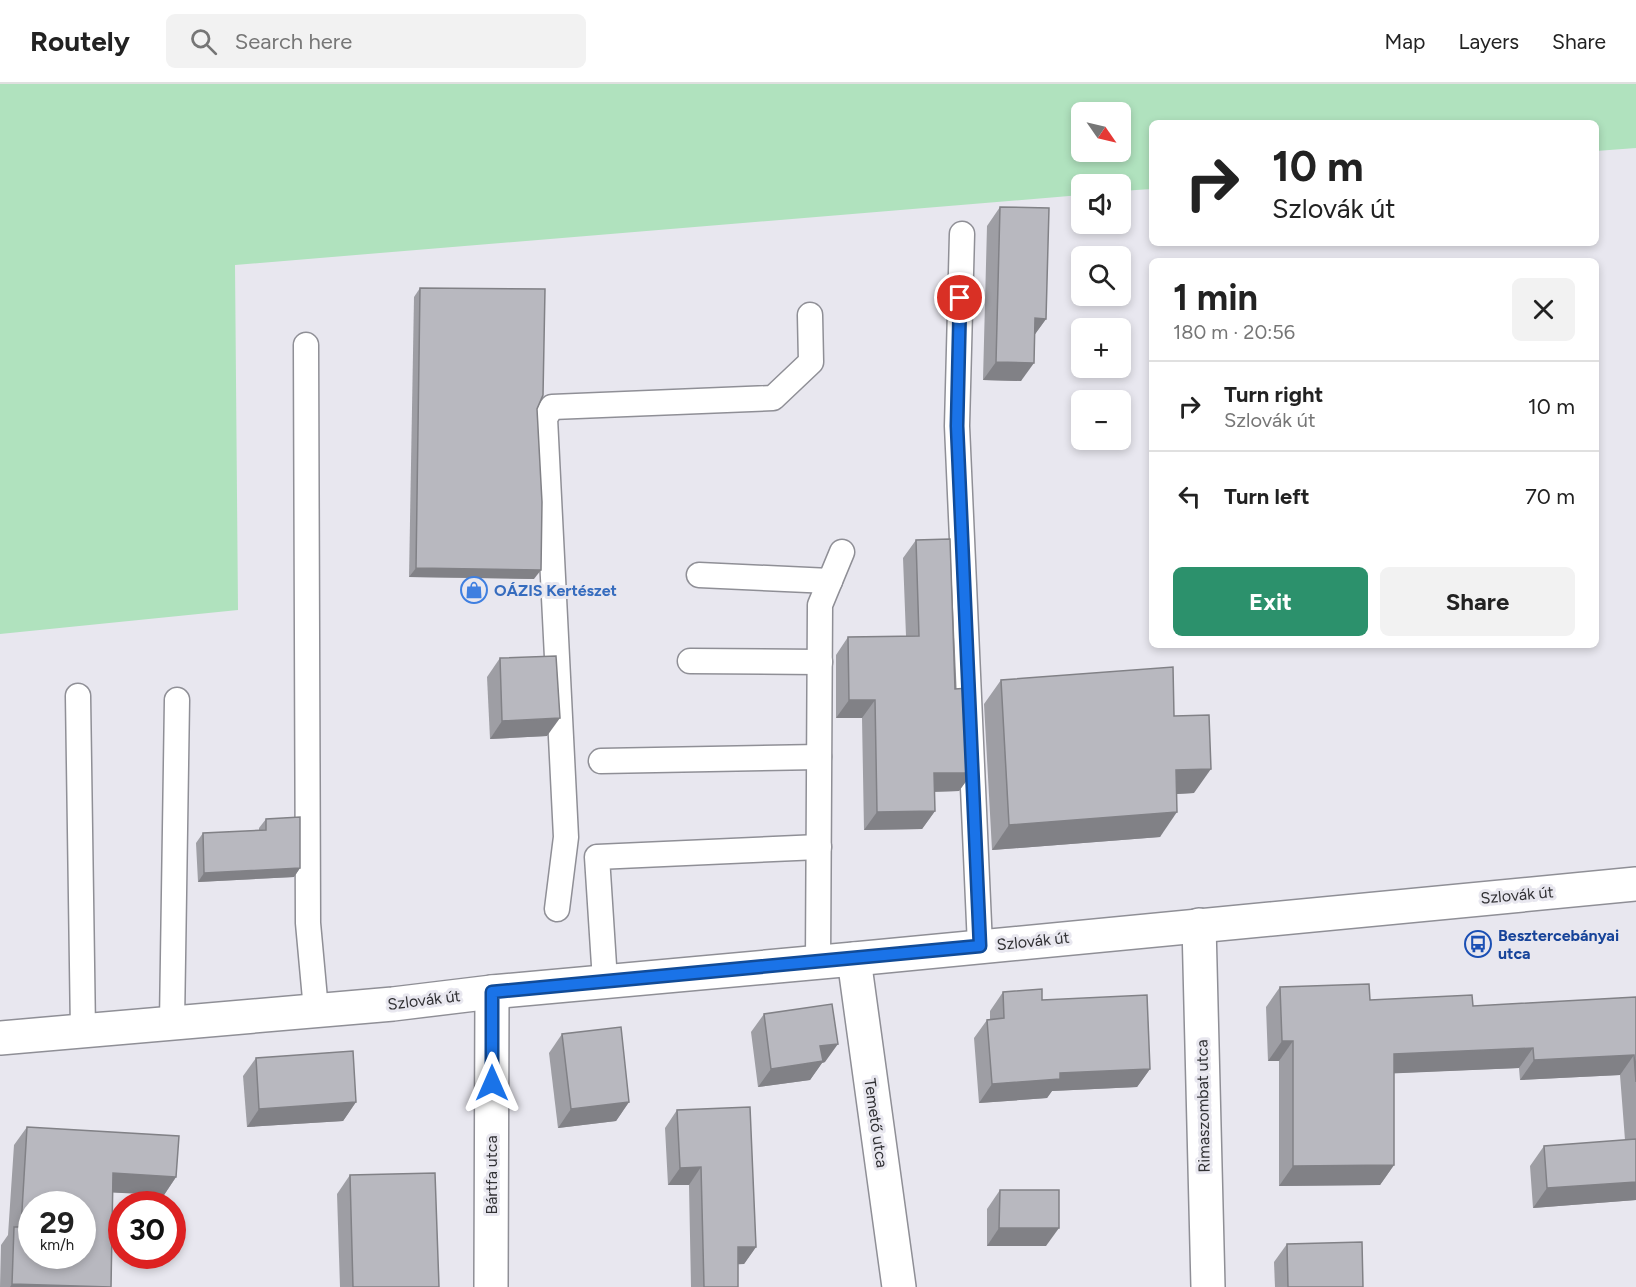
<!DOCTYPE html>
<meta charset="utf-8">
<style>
:root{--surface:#fff;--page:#f2f2f2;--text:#222;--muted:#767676;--line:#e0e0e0;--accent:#2c916c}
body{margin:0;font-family:Figtree,sans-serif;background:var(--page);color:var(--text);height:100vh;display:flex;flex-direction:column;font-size:22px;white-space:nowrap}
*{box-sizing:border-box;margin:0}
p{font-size:20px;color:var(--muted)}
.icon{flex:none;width:33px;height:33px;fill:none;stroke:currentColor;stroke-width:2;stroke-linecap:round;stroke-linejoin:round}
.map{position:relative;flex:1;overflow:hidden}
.panel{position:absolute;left:1149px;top:174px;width:450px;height:390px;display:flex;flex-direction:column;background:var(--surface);border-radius:9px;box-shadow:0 3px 9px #0003}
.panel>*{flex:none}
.hud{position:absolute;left:1149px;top:36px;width:450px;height:126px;border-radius:9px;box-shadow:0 3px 9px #0003;background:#fff;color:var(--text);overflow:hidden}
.needle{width:39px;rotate:124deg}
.buttons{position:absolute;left:1071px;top:18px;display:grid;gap:12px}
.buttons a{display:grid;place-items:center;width:60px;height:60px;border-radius:9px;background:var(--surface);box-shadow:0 3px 9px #0003;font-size:30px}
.speed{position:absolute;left:18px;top:1107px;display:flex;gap:12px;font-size:30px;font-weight:700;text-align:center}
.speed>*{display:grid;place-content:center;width:78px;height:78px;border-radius:50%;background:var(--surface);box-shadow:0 3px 9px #0003;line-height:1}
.speed small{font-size:15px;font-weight:400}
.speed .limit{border:9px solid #d22;background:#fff;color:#111}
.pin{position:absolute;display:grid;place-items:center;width:51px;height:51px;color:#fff;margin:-26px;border:3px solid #fff;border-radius:50%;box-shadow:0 2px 6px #0007}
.me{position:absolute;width:66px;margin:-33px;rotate:0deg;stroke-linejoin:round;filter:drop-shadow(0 0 4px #0008)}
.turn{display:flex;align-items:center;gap:21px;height:126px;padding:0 24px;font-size:27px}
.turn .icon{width:78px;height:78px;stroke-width:2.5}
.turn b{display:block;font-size:42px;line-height:51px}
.round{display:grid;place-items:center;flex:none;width:63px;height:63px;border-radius:9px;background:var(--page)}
.overview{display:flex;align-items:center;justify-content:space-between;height:102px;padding:0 24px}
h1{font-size:36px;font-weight:700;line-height:45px}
.action{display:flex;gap:12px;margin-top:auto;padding:12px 24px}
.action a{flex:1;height:69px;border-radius:9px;background:var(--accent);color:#fff;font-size:24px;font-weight:700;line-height:69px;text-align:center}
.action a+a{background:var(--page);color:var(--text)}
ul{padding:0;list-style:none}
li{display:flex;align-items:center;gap:18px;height:90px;padding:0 24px;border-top:2px solid var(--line)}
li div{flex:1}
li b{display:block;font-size:22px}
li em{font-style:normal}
header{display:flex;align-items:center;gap:36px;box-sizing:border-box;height:84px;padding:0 30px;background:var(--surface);border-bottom:2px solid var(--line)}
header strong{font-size:28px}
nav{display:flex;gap:33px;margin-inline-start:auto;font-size:21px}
.search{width:420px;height:54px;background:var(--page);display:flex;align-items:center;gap:15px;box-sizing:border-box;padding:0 21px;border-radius:9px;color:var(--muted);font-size:22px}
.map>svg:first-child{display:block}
.green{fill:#b0e2be;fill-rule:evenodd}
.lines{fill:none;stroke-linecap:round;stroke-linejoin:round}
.service-casing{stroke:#8f8f96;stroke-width:27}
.minor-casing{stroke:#8f8f96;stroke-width:36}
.secondary-casing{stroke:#8f8f96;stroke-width:36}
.service{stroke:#fff;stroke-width:24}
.minor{stroke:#fff;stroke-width:33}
.secondary{stroke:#fff;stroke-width:33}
.wall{fill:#9e9ea4}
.shaded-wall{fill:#818186}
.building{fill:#b8b8bf;stroke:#818186;stroke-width:1.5;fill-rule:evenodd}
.route-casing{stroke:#114b97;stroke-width:15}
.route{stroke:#1a73e8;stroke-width:10}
.labels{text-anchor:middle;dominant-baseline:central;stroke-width:6;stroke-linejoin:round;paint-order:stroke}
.shop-label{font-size:16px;font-weight:bold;fill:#366cbe;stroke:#e8e7ef;text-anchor:start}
.street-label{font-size:16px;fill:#313134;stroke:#e8e7ef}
.transit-label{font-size:16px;font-weight:bold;fill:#164399;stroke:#e8e7ef;text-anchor:start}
</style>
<header>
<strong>Routely</strong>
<div class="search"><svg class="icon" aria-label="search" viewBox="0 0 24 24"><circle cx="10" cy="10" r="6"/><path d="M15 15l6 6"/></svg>Search here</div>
<nav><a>Map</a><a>Layers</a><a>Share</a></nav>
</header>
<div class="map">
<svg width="1636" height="1203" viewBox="0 0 1636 1203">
<rect width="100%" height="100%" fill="#e8e7ef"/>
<path class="green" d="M0 0H1636V64L1596 67V39H1152V105L1121 107 1120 100H1082L1081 111 235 181 238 526 0 550ZM1082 28H1120V68H1082Z"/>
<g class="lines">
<defs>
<g id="service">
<path d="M962 150 957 342 980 862"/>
<path d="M306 261 308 839 316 926"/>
<path d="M699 491 830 497"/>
<path d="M690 577 820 578"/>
<path d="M78 612 83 947"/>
<path d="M601 677 819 673"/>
<path d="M557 825 566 753 545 334 552 323 773 314 811 278 810 231"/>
<path d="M818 878 820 521 842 468"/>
<path d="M605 897 597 773 819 763"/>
<path d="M172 939 177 616"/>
</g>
<g id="minor">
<path d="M1199 841 1208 1203"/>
<path d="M854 875 899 1203"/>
<path d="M491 1203 492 908"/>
</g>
<path id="secondary" d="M0 954 393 920 492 908 854 875 1636 800"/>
</defs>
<use href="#service" class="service-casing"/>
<use href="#minor" class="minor-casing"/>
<use href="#secondary" class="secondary-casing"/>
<use href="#service" class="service"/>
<use href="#minor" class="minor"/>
<use href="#secondary" class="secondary"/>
</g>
<g class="wall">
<path d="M1000 123 1046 235 1035 250 1021 297 983 296 987 142Z"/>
<path d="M420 204 537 325 534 495 409 493 414 213Z"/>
<path d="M916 456 955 605 972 689 959 707 935 708V727L922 745 864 746 862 634H836V571L848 553 906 552 903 474Z"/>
<path d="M500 574 547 652 490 655 487 593Z"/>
<path d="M1001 596 1174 632 1194 709 1177 710 1160 753 992 766 984 620Z"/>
<path d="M266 735 300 784 294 793 198 798 196 759 203 749 259 747V744Z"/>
<path d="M1280 903 1370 916 1473 922 1636 913V1116L1533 1124 1530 1082 1544 1062 1625 1056 1620 991 1520 996 1519 984 1394 989V1081L1380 1101 1279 1102V977H1268L1266 923Z"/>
<path d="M1003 908 1042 916 1150 985 1137 1003 1052 1007 1047 1014 979 1019 974 954 987 936 990 935V927Z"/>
<path d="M764 930 825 978 822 979 810 996 758 1003 751 948Z"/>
<path d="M562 950 629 1018 616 1037 558 1044 549 969Z"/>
<path d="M256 974 356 1018 343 1037 247 1043 243 992Z"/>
<path d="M677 1026 756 1163 744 1180H738V1203H691L689 1101H668L665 1044Z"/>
<path d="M27 1043 176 1093 164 1111 113 1108 111 1203H0L1 1161 8 1151 14 1061Z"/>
<path d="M350 1091 439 1203H340L337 1110Z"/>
<path d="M1000 1106 1046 1162H987V1125Z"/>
<path d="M1287 1160 1363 1203H1275L1274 1178Z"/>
</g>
<g class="shaded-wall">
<path d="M1035 234 1046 235 1033 253Z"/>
<path d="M996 278 1034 279 1021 297 983 296Z"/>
<path d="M416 484 541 486 534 495 409 493Z"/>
<path d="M849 616H875L862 634H836Z"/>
<path d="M560 634 547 652 490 655 502 637Z"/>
<path d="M1211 685 1194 709 1159 711 1176 686Z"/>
<path d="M934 689H972L959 707 921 708Z"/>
<path d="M935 727 922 745 864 746 877 728Z"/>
<path d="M1177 728 1160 753 992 766 1009 741Z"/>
<path d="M300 784 294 793 198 798 204 789Z"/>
<path d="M1282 957H1293L1279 977H1268Z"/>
<path d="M838 960 825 978 822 979 810 996 758 1003 771 985 820 962Z"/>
<path d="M1533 964 1519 984 1380 990 1394 970Z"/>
<path d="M1634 971 1620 991 1520 996 1534 976Z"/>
<path d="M1150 985 1137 1003 1052 1007 1047 1014 979 1019 992 1000 1060 989Z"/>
<path d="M356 1018 343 1037 247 1043 259 1025Z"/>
<path d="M629 1018 616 1037 558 1044 571 1025Z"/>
<path d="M1394 1081 1380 1101 1279 1102 1293 1082Z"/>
<path d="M701 1083 689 1101H668L680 1084Z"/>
<path d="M113 1089 176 1093 164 1111 101 1108Z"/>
<path d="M1636 1098V1116L1533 1124 1547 1104Z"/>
<path d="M999 1144H1059L1046 1162H987Z"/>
<path d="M738 1163H756L744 1180 725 1181Z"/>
<path d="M12 1200 105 1203H10Z"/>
</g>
<g class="building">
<path d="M1000 123 1049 124 1046 235 1035 234 1034 279 996 278Z"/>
<path d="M420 204 545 205 543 311 537 325 542 418 541 486 416 484Z"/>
<path d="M950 455 955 605 968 604 972 689H934L935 727 877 728 875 616H849L848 553 919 552 916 456Z"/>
<path d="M556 572 560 634 502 637 500 574Z"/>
<path d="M1173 583 1174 632 1209 631 1211 685 1176 686 1177 728 1009 741 1001 596Z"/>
<path d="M300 733V784L204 789 203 749 266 746V735Z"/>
<path d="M1369 900 1370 916 1472 911 1473 922 1636 913V998L1634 971 1534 976 1533 964 1394 970V1081L1293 1082V957H1282L1280 903Z"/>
<path d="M1042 905V916L1147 911 1150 985 1060 989V995L992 1000 987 936 1004 934 1003 908Z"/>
<path d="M832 920 838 960 820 962 823 977 771 985 764 930Z"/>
<path d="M621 943 629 1018 571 1025 562 950Z"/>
<path d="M353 967 356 1018 259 1025 256 974Z"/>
<path d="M750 1023 756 1163H738V1203H704L701 1083 680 1084 677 1026Z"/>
<path d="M27 1043 179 1052 176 1093 113 1089 111 1203 12 1200 14 1143H21ZM32 1120H82V1172H32Z"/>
<path d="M1636 1055V1098L1547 1104 1544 1062Z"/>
<path d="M435 1089 439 1203H353L350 1091Z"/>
<path d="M1000 1106H1059V1144H999Z"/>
<path d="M1362 1158 1363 1203H1288L1287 1160Z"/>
</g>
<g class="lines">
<defs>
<path id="route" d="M492 999V908L980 862 957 342 960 214"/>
</defs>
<use href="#route" class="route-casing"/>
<use href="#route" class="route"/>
</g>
<defs>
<symbol id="shop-ring" viewBox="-11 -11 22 22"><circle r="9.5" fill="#e8e7ef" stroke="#3f7fe0" stroke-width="1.5"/><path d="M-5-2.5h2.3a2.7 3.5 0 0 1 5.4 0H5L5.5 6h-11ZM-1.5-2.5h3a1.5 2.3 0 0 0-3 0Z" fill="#3f7fe0"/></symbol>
<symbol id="bus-ring" viewBox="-11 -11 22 22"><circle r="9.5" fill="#e8e7ef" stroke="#1a4fb4" stroke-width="1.5"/><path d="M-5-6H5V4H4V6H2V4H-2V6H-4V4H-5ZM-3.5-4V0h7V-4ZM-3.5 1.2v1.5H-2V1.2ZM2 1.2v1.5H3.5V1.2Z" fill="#1a4fb4"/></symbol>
</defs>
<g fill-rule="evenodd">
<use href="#shop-ring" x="459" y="491" width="30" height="30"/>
<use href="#bus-ring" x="1463" y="845" width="30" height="30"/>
</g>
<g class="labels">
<g class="shop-label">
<text x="494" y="506">OÁZIS Kertészet</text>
</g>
<g class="street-label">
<text transform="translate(1517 811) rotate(-5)">Szlovák út</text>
<text transform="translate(1033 857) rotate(-6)">Szlovák út</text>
<text transform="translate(424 916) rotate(-7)">Szlovák út</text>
<text transform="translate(1203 1022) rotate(-91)">Rimaszombat utca</text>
<text transform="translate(876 1039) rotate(82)">Temető utca</text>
<text transform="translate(491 1091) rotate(-90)">Bártfa utca</text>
</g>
<g class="transit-label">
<text x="1498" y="851">Besztercebányai<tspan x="1498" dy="18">utca</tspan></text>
</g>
</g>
</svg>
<div class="buttons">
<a><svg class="needle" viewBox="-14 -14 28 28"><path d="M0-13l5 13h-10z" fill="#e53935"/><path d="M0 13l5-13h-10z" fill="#767676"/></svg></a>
<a><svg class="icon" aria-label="sound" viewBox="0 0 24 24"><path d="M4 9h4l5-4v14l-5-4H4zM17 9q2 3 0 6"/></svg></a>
<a><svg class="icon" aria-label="search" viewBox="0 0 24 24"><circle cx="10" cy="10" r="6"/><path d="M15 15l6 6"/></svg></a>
<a>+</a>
<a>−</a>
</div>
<div class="speed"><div>29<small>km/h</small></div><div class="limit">30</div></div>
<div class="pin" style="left:960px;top:214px;background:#d93025"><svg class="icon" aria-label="arrive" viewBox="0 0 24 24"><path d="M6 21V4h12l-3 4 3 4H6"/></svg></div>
<svg class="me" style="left:492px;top:999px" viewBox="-20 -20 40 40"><path d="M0-17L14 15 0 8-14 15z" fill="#1a73e8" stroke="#fff" stroke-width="4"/></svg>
<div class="hud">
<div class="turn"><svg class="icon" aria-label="right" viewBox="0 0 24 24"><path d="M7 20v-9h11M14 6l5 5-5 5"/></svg><div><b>10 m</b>Szlovák út</div></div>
</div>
<section class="panel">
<div class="overview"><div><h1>1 min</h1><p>180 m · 20:56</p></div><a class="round"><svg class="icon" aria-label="close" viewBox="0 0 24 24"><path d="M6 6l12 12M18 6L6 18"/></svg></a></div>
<ul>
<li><svg class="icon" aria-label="right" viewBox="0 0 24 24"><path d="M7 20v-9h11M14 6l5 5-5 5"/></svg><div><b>Turn right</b><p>Szlovák út</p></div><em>10 m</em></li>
<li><svg class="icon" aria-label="left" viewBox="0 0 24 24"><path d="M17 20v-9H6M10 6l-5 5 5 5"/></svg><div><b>Turn left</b></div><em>70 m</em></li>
</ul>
<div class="action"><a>Exit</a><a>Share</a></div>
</section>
</div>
